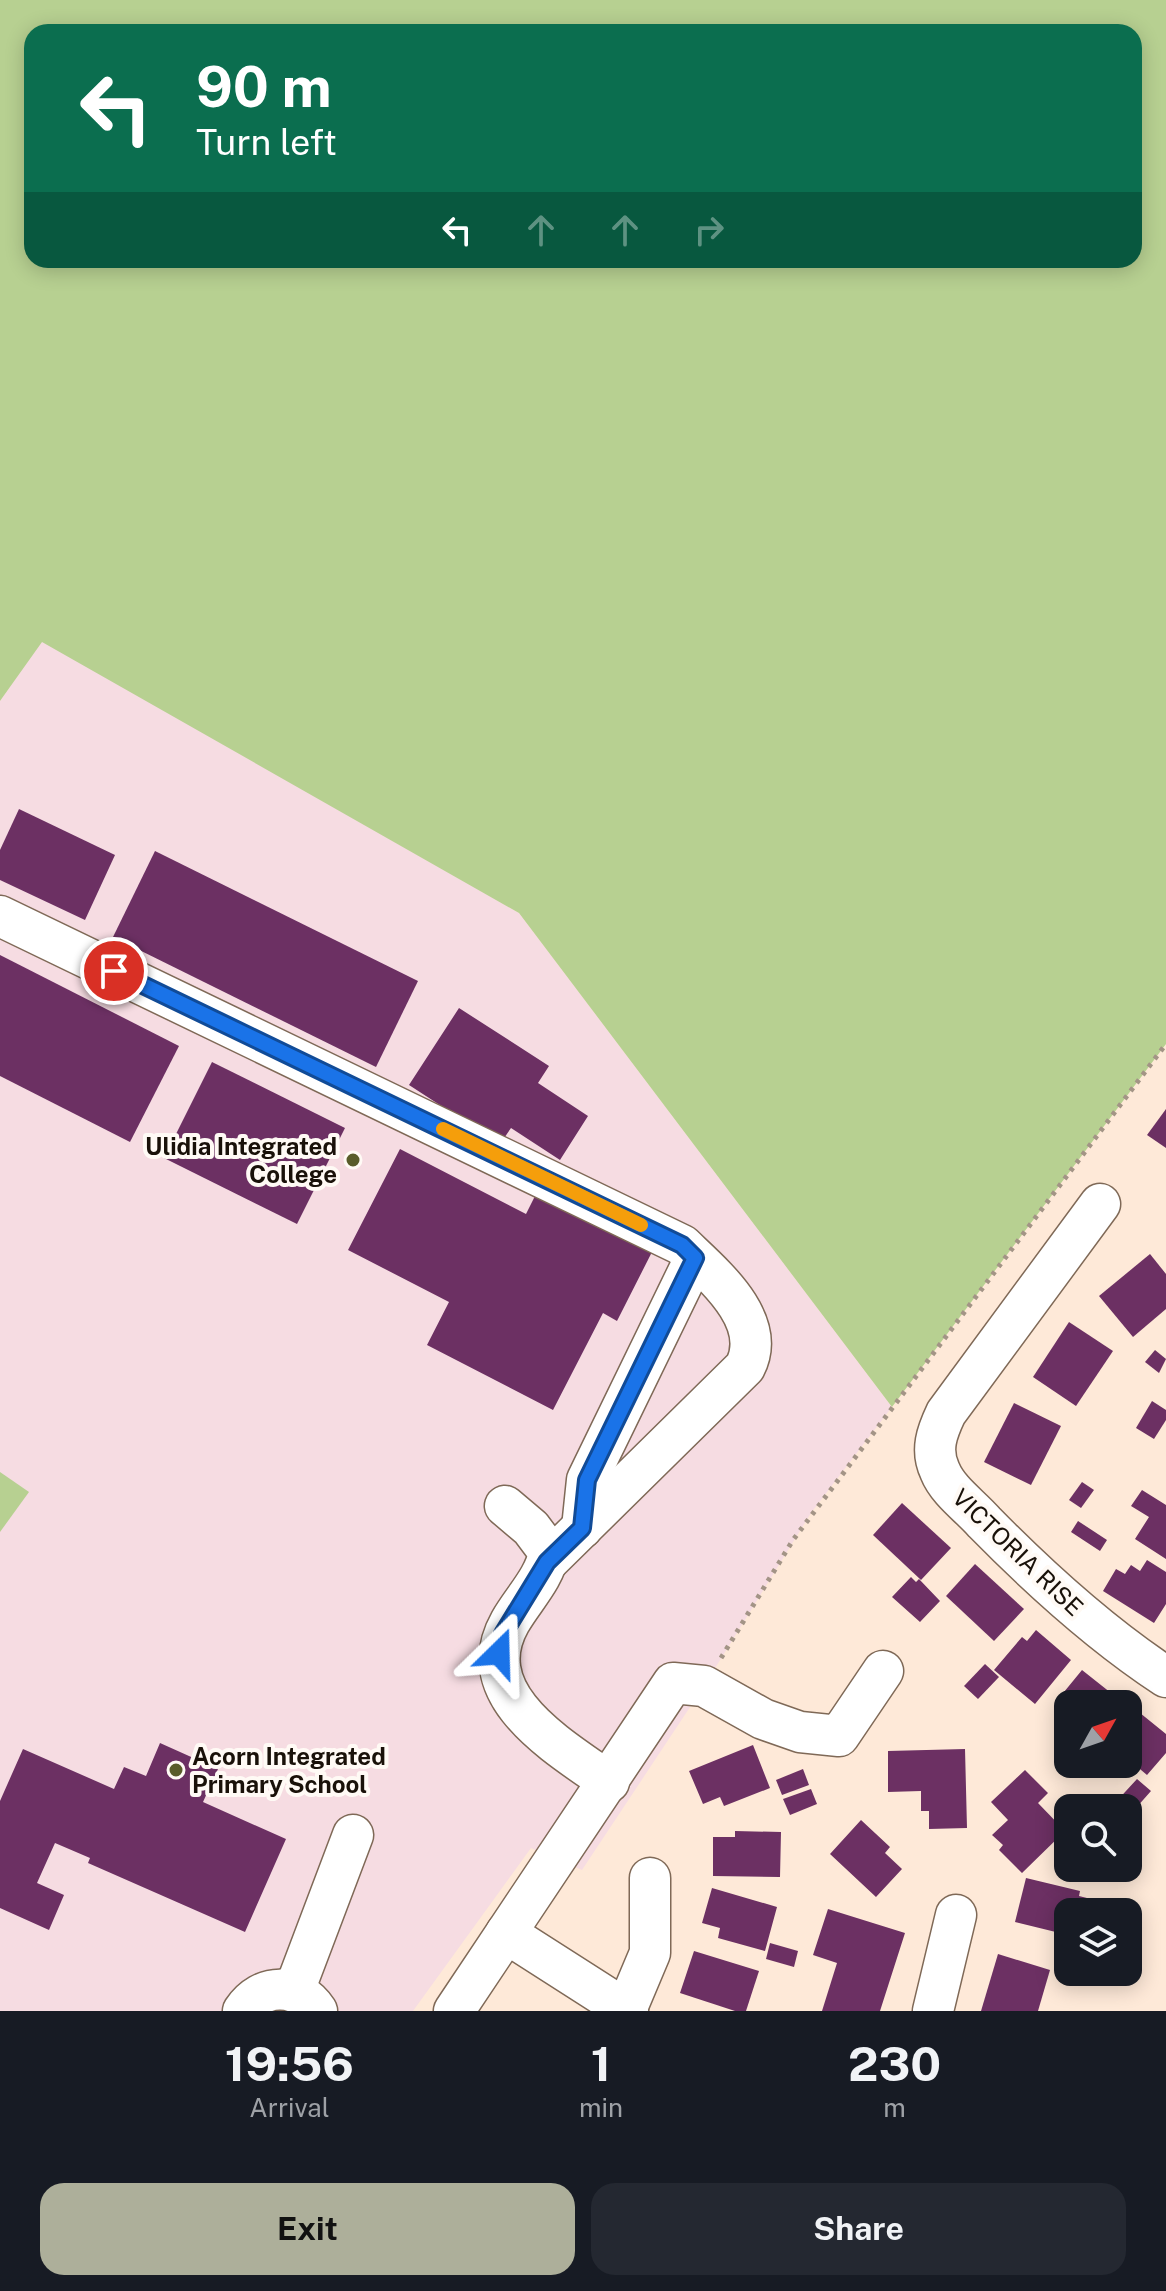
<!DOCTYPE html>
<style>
:root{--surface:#171b24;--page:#242831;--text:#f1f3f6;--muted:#9ea1a6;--accent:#adaf9a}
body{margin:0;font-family:"Public Sans",sans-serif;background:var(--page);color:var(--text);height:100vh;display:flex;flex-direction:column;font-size:30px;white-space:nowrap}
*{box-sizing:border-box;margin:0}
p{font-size:26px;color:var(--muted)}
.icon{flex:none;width:44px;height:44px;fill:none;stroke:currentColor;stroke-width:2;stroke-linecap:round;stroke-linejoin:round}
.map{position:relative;height:2011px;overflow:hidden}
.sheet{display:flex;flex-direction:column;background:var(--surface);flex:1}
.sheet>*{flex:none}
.guide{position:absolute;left:24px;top:24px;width:1118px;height:244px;border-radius:24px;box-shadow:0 4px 20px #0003;background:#0b6e4f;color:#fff;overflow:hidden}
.needle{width:52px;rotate:50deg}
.controls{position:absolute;left:1054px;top:1690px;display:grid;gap:16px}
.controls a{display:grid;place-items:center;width:88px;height:88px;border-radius:16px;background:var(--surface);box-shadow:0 4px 20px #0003;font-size:40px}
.pin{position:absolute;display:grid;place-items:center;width:68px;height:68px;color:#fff;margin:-34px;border:4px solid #fff;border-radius:50%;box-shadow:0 2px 8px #0007}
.me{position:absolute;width:88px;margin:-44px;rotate:22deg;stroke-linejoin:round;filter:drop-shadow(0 0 6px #0008)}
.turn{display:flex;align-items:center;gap:28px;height:168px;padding:0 40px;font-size:36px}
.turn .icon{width:104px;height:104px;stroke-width:2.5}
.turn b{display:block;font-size:56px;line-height:68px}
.lanes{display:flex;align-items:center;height:76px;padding:0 40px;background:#0003;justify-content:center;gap:40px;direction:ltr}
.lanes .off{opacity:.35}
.eta{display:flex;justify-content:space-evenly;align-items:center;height:136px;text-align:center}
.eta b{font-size:48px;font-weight:700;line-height:56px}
.primary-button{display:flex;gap:16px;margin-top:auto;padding:16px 40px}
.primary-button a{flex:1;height:92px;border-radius:24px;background:var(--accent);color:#111;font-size:32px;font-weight:700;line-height:92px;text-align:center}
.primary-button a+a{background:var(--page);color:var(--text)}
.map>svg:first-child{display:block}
.education{fill:#f6dce2}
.green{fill:#b7d091;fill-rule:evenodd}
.building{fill:#6c3063}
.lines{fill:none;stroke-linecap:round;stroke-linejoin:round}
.minor-casing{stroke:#7f6957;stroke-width:43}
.path{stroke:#a39486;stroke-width:5;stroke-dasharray:4 6;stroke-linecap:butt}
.minor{stroke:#fff;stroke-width:40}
.route-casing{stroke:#114b97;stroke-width:20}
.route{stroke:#1a73e8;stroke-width:14}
.slow{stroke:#f59e0b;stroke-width:14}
.poi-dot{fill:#595c2a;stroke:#fffaf5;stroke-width:3}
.labels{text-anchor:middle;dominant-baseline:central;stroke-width:8;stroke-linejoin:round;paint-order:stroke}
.poi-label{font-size:24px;font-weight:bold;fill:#191109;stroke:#fffaf5;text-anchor:end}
.street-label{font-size:24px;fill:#191109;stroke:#fffaf5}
</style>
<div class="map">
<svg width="1166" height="2011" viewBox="0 0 1166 2011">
<rect width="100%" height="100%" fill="#fee9d8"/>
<path class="education" d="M42 641 519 913 892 1407 811 1513 704 1686 582 1870 531 1848 413 2011H0V701Z"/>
<g class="green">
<path d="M0 0H1166V1044L892 1407 519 913 42 642 0 701ZM32 32H1134V260H32Z"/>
<path d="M0 1472 29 1492 0 1532Z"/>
</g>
<g class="building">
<path d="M19 809 115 855 85 920 0 880V850Z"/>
<path d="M155 851 418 981 376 1067 113 937Z"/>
<path d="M0 955 179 1046 130 1142 0 1076Z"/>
<path d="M459 1008 549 1066 538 1083 588 1116 560 1160 511 1128 500 1144 409 1085Z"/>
<path d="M212 1062 345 1128 297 1224 164 1158Z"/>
<path d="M1166 1109V1148L1147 1135Z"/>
<path d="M400 1149 526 1214 539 1188 654 1248 617 1321 603 1313 553 1410 427 1345 449 1302 348 1250Z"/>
<path d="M1150 1254 1166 1274V1309L1133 1337 1099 1296Z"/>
<path d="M1069 1322 1113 1351 1076 1406 1033 1377Z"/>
<path d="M1155 1350 1166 1359 1159 1373 1145 1362Z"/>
<path d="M1152 1401 1166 1410V1420L1154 1439 1136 1428Z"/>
<path d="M1014 1403 1061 1426 1031 1485 984 1462Z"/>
<path d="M1082 1482 1094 1490 1081 1508 1069 1500Z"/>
<path d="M1142 1490 1166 1505V1559L1135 1539 1149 1517 1131 1506Z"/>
<path d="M902 1503 951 1548 921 1580 873 1535Z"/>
<path d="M1078 1521 1107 1540 1100 1551 1071 1532Z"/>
<path d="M1147 1560 1166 1572V1604L1154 1623 1103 1591 1116 1569 1125 1574 1131 1565 1140 1571Z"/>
<path d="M975 1564 1024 1609 994 1641 946 1596Z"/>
<path d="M911 1577 916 1582 919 1579 940 1601 920 1622 892 1597Z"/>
<path d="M1036 1630 1071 1660 1035 1704 994 1670 1022 1637 1027 1641Z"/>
<path d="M985 1664 999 1677 978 1699 964 1686Z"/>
<path d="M1082 1670 1111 1693 1101 1704H1068V1714L1055 1703Z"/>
<path d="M1124 1700 1166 1734V1753L1147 1775 1128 1759V1704H1120Z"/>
<path d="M160 1743 218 1769 203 1802 286 1839 245 1932 88 1863 90 1858 55 1843 37 1883 64 1895 49 1930 0 1908V1801L23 1749 114 1789 124 1767 146 1776Z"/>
<path d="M753 1745 770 1788 724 1806 720 1797 703 1804 689 1771Z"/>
<path d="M965 1749 967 1828 929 1829V1811H921V1791L888 1792V1751Z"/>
<path d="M803 1769 809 1785 782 1795 776 1780Z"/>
<path d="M1025 1770 1048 1793 1038 1803 1065 1831 1022 1873 999 1850 1003 1845 992 1835 1008 1820 991 1802Z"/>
<path d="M1137 1779 1151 1791 1128 1817V1808L1114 1804Z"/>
<path d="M811 1789 817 1804 790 1815 783 1799Z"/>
<path d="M861 1820 890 1847 885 1853 902 1869 876 1897 830 1854Z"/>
<path d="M735 1831 781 1832 780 1877 713 1876V1837H735Z"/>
<path d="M1026 1878 1080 1891 1079 1896 1091 1899 1088 1912H1068V1935L1015 1922Z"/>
<path d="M712 1888 777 1907 765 1951 718 1938 720 1928 702 1923Z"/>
<path d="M828 1909 905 1933 880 2011H822L837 1963 813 1955Z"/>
<path d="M770 1943 798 1951 794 1967 766 1959Z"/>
<path d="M694 1951 759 1971 746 2011H735L680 1993Z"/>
<path d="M998 1954 1050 1970 1038 2011H981Z"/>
</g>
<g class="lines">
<defs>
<g id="minor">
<path d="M0 916 682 1245C712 1274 769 1320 745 1367L547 1562"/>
<path d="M1100 1204 946 1413C937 1432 930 1450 940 1471 948 1491 970 1506 984 1522 1040 1579 1099 1633 1166 1677"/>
<path d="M505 1506 531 1528 549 1552C545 1578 523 1599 510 1622 469 1695 558 1746 609 1782"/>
<path d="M582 1528 587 1480 695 1258"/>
<path d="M506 1933 628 2011"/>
<path d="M294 1991 353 1835"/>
<path d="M626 2010 650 1953V1878"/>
<path d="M243 2011C261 1983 298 1982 317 2011"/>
<path d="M454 2011 673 1683 704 1686 763 1719 800 1732 839 1736 883 1671"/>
<path d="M933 2011 956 1915"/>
</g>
</defs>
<use href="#minor" class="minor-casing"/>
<path class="path" d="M721 1658 793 1540 1166 1044"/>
<use href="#minor" class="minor"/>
</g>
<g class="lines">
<defs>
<path id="route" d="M114 971 682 1245 695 1258 587 1480 582 1528 547 1562 503 1634 499 1653"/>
</defs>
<use href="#route" class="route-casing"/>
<use href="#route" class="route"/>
<path class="slow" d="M443 1129 641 1225"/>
</g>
<g class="poi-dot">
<circle cx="353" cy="1160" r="8"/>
<circle cx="176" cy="1770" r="8"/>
</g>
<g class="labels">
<g class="poi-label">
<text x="337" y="1146">Ulidia Integrated<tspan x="337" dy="28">College</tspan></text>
<text x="192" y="1756" text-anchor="start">Acorn Integrated<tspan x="192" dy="28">Primary School</tspan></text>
</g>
<g class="street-label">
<text transform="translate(1018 1552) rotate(44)">VICTORIA RISE</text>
</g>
</g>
</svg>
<div class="controls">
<a><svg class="needle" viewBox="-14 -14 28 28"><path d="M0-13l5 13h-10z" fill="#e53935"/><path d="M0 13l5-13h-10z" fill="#9ea1a6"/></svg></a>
<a><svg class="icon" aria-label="search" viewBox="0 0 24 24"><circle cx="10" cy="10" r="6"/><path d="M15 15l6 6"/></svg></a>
<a><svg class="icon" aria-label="layers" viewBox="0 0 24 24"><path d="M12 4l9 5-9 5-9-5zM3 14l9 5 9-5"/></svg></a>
</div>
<div class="pin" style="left:114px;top:971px;background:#d93025"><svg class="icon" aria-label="arrive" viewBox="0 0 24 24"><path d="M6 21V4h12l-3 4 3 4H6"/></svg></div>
<svg class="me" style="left:499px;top:1653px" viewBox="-20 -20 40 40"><path d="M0-17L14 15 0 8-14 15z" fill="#1a73e8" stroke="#fff" stroke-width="4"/></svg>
<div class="guide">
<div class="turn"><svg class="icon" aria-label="left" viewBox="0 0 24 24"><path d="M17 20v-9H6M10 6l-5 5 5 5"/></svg><div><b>90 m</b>Turn left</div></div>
<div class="lanes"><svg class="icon" aria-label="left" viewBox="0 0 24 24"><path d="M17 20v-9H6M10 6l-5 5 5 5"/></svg><svg class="icon off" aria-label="ahead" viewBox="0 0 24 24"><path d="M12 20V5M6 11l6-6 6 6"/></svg><svg class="icon off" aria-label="ahead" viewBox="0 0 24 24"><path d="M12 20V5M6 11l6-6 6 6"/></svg><svg class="icon off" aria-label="right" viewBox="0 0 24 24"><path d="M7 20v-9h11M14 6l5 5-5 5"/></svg></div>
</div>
</div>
<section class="sheet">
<div class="eta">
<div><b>19:56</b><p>Arrival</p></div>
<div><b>1</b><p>min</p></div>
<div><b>230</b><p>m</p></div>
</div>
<div class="primary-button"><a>Exit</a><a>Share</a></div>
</section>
